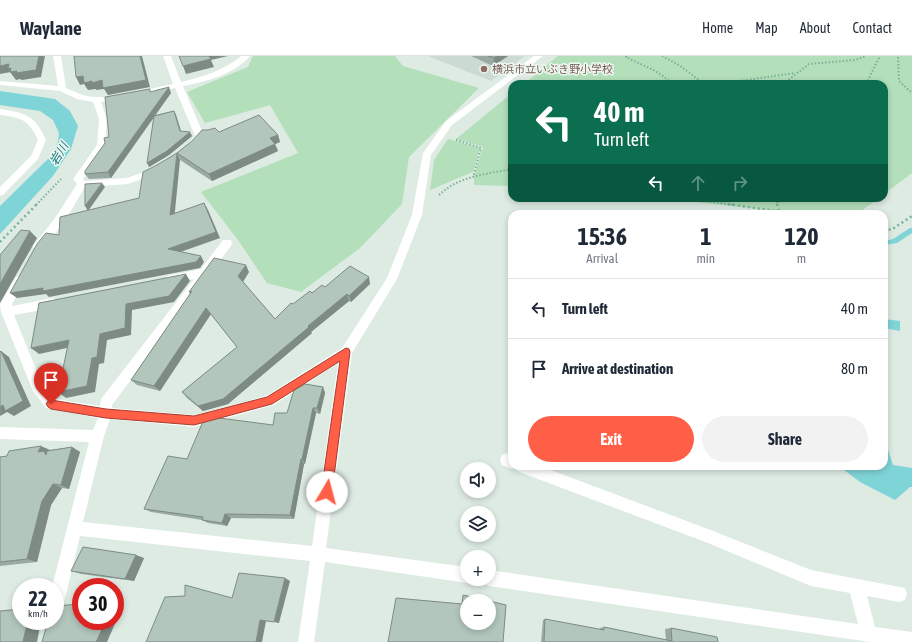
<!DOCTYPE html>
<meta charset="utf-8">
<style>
:root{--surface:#fff;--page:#f2f2f3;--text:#1f2937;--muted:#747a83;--line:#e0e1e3;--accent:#ff5e47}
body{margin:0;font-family:"Asap Condensed","Noto Sans JP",sans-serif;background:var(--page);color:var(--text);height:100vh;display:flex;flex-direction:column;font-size:15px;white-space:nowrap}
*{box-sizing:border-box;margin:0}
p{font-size:13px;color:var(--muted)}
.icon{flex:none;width:22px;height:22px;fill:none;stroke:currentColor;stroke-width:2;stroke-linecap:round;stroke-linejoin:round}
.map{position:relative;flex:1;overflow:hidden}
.side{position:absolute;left:508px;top:154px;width:380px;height:260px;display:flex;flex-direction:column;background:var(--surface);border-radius:12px;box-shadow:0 2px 6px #0003}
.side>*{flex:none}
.hud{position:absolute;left:508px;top:24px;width:380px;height:122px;border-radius:12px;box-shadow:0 2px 6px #0003;background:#0b6e4f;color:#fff;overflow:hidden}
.tools{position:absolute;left:460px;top:406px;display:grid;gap:8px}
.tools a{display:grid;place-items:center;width:36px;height:36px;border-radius:50%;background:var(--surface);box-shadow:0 2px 6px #0003;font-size:20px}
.speed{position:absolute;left:12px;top:522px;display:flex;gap:8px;font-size:20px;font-weight:700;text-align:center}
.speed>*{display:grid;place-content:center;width:52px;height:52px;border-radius:50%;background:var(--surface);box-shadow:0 2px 6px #0003;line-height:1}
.speed small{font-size:10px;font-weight:400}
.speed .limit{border:6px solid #d22;background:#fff;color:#111}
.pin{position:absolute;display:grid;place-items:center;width:34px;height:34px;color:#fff;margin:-41px -17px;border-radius:50% 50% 50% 0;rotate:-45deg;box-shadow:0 0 4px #0007}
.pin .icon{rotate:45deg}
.me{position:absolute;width:44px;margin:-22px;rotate:8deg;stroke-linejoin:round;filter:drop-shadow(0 0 3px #0008)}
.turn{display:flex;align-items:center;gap:14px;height:84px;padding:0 20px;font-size:18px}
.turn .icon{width:52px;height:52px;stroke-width:2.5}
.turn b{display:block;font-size:28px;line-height:34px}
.lanes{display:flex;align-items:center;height:38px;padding:0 20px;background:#0003;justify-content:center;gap:20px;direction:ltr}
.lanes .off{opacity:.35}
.eta{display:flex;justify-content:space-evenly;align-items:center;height:68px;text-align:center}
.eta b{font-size:24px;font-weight:700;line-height:28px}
.action{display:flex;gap:8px;margin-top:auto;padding:8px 20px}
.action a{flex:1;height:46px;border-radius:24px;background:var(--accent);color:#fff;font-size:16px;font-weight:700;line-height:46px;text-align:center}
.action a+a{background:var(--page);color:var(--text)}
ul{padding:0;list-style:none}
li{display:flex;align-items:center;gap:12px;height:60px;padding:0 20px;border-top:1px solid var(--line)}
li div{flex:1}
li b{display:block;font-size:15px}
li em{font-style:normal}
header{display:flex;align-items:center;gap:24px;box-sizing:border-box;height:56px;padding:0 20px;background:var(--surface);border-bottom:1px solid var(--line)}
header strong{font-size:19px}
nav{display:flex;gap:22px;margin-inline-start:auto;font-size:14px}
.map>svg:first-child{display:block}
.built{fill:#cbdbd2}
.green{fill:#b3dfba}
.water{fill:#7fd4d7}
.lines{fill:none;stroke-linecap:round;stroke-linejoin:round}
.stream{fill:#7fd4d7;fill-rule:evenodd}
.path-far1{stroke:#7ab29a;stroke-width:2;stroke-dasharray:1.5 2;stroke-linecap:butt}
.path{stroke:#7ab29a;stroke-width:2.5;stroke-dasharray:2 3;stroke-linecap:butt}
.minor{fill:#fff;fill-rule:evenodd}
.wall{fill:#99aaa2}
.shaded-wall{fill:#7d8b84}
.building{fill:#b2c6bc;stroke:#7d8b84}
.route{fill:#ff5e47;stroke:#a63d2e}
.education-dot{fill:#8d6e63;stroke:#eef7f1;stroke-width:1.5}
.labels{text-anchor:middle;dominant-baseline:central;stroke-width:3;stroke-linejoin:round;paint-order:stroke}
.far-education-label{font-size:11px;fill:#785e54;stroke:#eef7f1;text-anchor:start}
.far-water-label{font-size:12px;font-style:italic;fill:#12787d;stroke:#eef7f1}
</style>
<header>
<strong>Waylane</strong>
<nav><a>Home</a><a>Map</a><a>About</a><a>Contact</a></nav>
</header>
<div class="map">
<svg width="912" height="586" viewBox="0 0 912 586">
<rect width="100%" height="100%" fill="#ddebe3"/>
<path class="built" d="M428 0H525L491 25Z"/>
<g class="green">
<path d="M253 0H395L403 10 479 32 409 101 402 148 360 192 301 236 267 227 238 184 201 136 298 97 270 49 205 67 187 36 248 11Z"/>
<path d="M558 0H912V117L884 138V28H524Z"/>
<path d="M512 37V130L474 129V120L483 91 456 83Z"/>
<path d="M448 83 480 92 473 116 430 134 434 104Z"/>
<path d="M659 142H879L857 158H805Z"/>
</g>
<g class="water">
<path d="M0 35 55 43 70 55 78 70 71 93 53 120 0 178V150L52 99 58 86 59 77 53 64 40 55 0 49Z"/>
<path d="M884 263 900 265V275L884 272Z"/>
<path d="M884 382 893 409 912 412V431H910L895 444 860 426 839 410H884Z"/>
</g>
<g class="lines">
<path class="stream" d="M910 172H912V177L897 187 884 189V185L893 183Z"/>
<g class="path-far1">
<path d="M627 0 626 1C643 10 659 14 672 28"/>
<path d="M662 0 679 9 704 28"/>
<path d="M898 1 899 25 912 37"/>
<path d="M719 28 795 17"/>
<path d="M783 28 809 8 855 4 866 0"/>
<path d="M866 28 880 0"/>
<path d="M456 84 481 92 473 121"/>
<path d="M439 139C459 120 486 118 512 113"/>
<path d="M686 142 735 149"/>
<path d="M776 142 778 149"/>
<path d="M36 149 61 123"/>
</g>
<g class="path">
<path d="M728 148 796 158"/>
<path d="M777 148 779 155"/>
<path d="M884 172 891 174 912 160"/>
<path d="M0 186 37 148"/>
</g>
<g class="minor">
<path d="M53 0H61L66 32C75 36 85 41 96 41 117 42 152 32 173 28L163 0H171L181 26C202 21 225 14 241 0H250C235 18 205 26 183 30L204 80 194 91H188L187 89 195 80 175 32 127 42 101 46 107 63 105 89 83 123 84 125 127 122 157 111 162 114 160 116 128 128 85 131 63 168 42 193H34L33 190 55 162 77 128 73 123 97 89 99 63 93 46 77 43 60 35 0 29V25L58 30Z"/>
<path d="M534 0H543L452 69 431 99 422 159 397 223 352 297 326 492 467 511V523H473L472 524 467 527 325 506 314 586H298L310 505 80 480 63 551 61 557 55 559V531H52L89 386 0 383V371L93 374 98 362 46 352 33 335 1 256 0 248 16 221 20 220 24 221 25 224 12 248V250L53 242 57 244 59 247 57 250 53 252 14 259 42 328 55 343 100 350 101 343 194 223 171 227 167 226 166 223 167 220 201 213 223 184H231L232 187 231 190 112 349V352L194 359 266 340 342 292 387 222 412 159 423 97 446 65ZM338 307 312 490 83 466 104 380 110 363 194 371 274 349Z"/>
<path d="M0 53C26 57 35 59 46 84L38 103 3 139 0 140V131L31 100 38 84C28 63 22 62 0 59Z"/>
<path d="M507 397 512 399V410H540L708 473 811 514 905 532 907 538 905 544 899 546 867 540 875 571 912 576V586H870L489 530 484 527 482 523H489V514L858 568 850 537 811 530 708 487 522 417 517 415 516 411 512 413 502 409 500 404 502 399Z"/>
</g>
</g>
<g class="wall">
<path d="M471 0H508L493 10Z"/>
<path d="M151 36 171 37 155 59 174 55 176 59 181 75 192 80 169 99 149 111 154 61 111 122 89 123 85 118 109 81Z"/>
<path d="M219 76 278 79 280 86 275 88 278 95 212 125 180 104 177 97Z"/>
<path d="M249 216 243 226 275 263 293 248 312 237 325 231 370 228 351 246 349 245 311 276 312 277 228 348 203 355 187 342 182 336 237 291 211 258 160 335 137 329 131 324 190 238 189 236Z"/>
<path d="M323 331 325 337 320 358 316 357 305 408H304L294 463 231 462 227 470 208 467 202 464 151 456 144 453 187 403 273 369 287 357Z"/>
<path d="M72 391 80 396 69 433 62 432 51 449 37 506 0 510V401Z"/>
<path d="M144 502 134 525 81 518 71 515Z"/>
<path d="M545 563 600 574V572L604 571 666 584 665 573 671 572 718 586H541L543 564Z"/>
</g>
<g class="shaded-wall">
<path d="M39 0H45L41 21 22 24 20 23 16 24 10 16H11L0 18V10Z"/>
<path d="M140 0H142L150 31 108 39 104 33 96 34V33L88 34 84 28 80 29 76 21 83 20 92 25Z"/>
<path d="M209 0H228L211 4 214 11 186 18 183 10Z"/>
<path d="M497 0H508L493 10 494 2Z"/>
<path d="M169 31 171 37 111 122 108 116Z"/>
<path d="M174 55 176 59 182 79 180 75Z"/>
<path d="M190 76 192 80 169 99 149 111 147 107Z"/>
<path d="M278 79 280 86 273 89 270 82Z"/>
<path d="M275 88 278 95 212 125 209 118Z"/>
<path d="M177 97 180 104 174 165 170 159Z"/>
<path d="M102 127 105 131 88 155 85 150Z"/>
<path d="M204 147 208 154 220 182 172 199 168 193Z"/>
<path d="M30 175 37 182 0 247V228Z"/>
<path d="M201 200 204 206 200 212 49 241 46 238 17 242 10 237Z"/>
<path d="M246 209 249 216 242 227 238 220Z"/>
<path d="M186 218 190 225 174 246 132 254 131 279 107 284 104 307 99 308 95 336 66 342 58 336 92 302 100 278 126 248Z"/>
<path d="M369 221 370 228 351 246 349 240Z"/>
<path d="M347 238 349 245 311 276 312 277 228 348 203 355 198 350 308 270Z"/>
<path d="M206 252 211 258 160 335 154 330Z"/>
<path d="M69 284 76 290 39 298 31 292Z"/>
<path d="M1 295 9 301 31 350 14 360 7 356 0 360Z"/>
<path d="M323 331 325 337 320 358 317 352Z"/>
<path d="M313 352 316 357 305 408 302 403Z"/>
<path d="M41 390 50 394 55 403 38 396Z"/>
<path d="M72 391 80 396 69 433 61 429Z"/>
<path d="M301 403 304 408 294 463 290 459Z"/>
<path d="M53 428 62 432 51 449 37 506 27 503 42 445Z"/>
<path d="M225 458 231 462 227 470 222 467Z"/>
<path d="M136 499 144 502 134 525 125 523Z"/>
<path d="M285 522 290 525 279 567 274 566Z"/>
<path d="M115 546 124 547 107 586H96L106 565H115Z"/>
<path d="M260 564 266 565 262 586H256Z"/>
<path d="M28 565H41L37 586H24L23 585Z"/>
</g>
<g class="building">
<path d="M0 0H39L36 14 16 17 17 15 10 16 11 12 8 13 9 8 0 10Z"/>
<path d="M74 0H140L146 24 103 32 102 24 92 27V25L84 27 83 20 76 21Z"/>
<path d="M179 0H209L211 3 183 10Z"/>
<path d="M488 0H497L494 2Z"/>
<path d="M169 31 108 116 85 118V115L105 87 104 82 109 81 105 41 150 33V36Z"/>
<path d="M174 55 180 75 190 76 167 95 147 107 154 60Z"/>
<path d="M259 59 278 79 270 82 275 88 209 118 177 97 192 85 202 74H208L215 72 219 76Z"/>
<path d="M177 97 170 159 204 147 216 176 168 193 201 200 196 206 43 235V232L10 237 37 188 46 177 59 179 60 161 139 142 143 116 157 109Z"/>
<path d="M102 127 85 150V128Z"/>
<path d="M21 174 30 175 0 228V199Z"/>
<path d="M214 202 246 209 238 220 275 263 291 247 293 248 310 235 312 237 322 229 325 231 350 210 369 221 349 240 347 238 308 270 309 271 223 343 198 350 182 336 237 291 206 252 154 330 131 324 192 235 189 236Z"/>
<path d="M186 218 169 240 126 248 125 272 100 278 97 301 92 302 87 330 58 336 69 284 31 292 39 247Z"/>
<path d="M1 295 23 345 5 355 3 349 0 351V296Z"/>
<path d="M305 328 323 331 317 352H313L302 403H301L290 459 225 458 222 467 202 464 203 461 144 453 168 400 187 403 204 363 211 361 273 369 275 357H287L294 334Z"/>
<path d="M41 390 38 396 44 395 46 399 47 395 72 391 61 429 53 428 42 445 27 503 0 506V401L7 400 9 395Z"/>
<path d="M83 491 136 499 125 523 71 515Z"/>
<path d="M239 517 285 522 274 566 260 564 256 586H146L165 541 185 540V529L232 542Z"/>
<path d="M463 539 488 545H467V567H489V545L506 549 503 586H388L396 542 462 548Z"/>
<path d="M81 548V565H106L96 586H42L48 565H55V550Z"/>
<path d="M21 553V565H28L23 585 24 586H0V555Z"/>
<path d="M545 563 604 574V571L672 585 671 572 717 581 718 586H544Z"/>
</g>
<path class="route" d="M346 292 349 293 350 296 332 436 330 439 327 441 323 439 321 436 340 305 272 348 194 369 106 362 51 353 48 351 46 348 48 345 51 344 106 353 194 360 267 341Z"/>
<circle class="education-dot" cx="484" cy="13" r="4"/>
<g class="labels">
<g class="far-education-label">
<text x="492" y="13">横浜市立いぶき野小学校</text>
</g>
<g class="far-water-label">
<text transform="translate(59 98) rotate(-59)">岩川</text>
</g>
</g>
</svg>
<div class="tools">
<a><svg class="icon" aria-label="sound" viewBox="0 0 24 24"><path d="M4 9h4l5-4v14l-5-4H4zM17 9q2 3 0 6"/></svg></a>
<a><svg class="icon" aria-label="layers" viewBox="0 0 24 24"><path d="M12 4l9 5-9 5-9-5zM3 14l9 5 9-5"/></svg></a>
<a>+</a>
<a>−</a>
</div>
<div class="speed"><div>22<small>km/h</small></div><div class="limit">30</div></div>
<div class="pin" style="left:51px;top:348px;background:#d93025"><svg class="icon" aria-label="arrive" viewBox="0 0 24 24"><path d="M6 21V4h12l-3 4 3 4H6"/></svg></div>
<svg class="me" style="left:327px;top:436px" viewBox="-20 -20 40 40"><circle r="19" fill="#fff"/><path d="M0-13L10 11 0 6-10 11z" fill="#ff5e47"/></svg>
<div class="hud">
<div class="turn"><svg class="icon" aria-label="left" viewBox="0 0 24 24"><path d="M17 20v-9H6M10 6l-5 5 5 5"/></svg><div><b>40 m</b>Turn left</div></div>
<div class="lanes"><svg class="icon" aria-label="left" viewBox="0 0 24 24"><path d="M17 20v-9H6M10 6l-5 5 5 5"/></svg><svg class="icon off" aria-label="ahead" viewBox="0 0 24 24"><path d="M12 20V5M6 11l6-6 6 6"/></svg><svg class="icon off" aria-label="right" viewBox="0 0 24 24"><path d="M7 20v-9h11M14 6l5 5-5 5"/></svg></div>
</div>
<section class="side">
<div class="eta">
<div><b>15:36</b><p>Arrival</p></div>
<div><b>1</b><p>min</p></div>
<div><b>120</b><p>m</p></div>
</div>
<ul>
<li><svg class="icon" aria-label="left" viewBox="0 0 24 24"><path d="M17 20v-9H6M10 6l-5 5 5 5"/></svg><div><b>Turn left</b></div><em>40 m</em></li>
<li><svg class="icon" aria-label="arrive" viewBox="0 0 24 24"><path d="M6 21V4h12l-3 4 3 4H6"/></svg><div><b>Arrive at destination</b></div><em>80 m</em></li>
</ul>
<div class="action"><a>Exit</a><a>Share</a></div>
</section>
</div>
